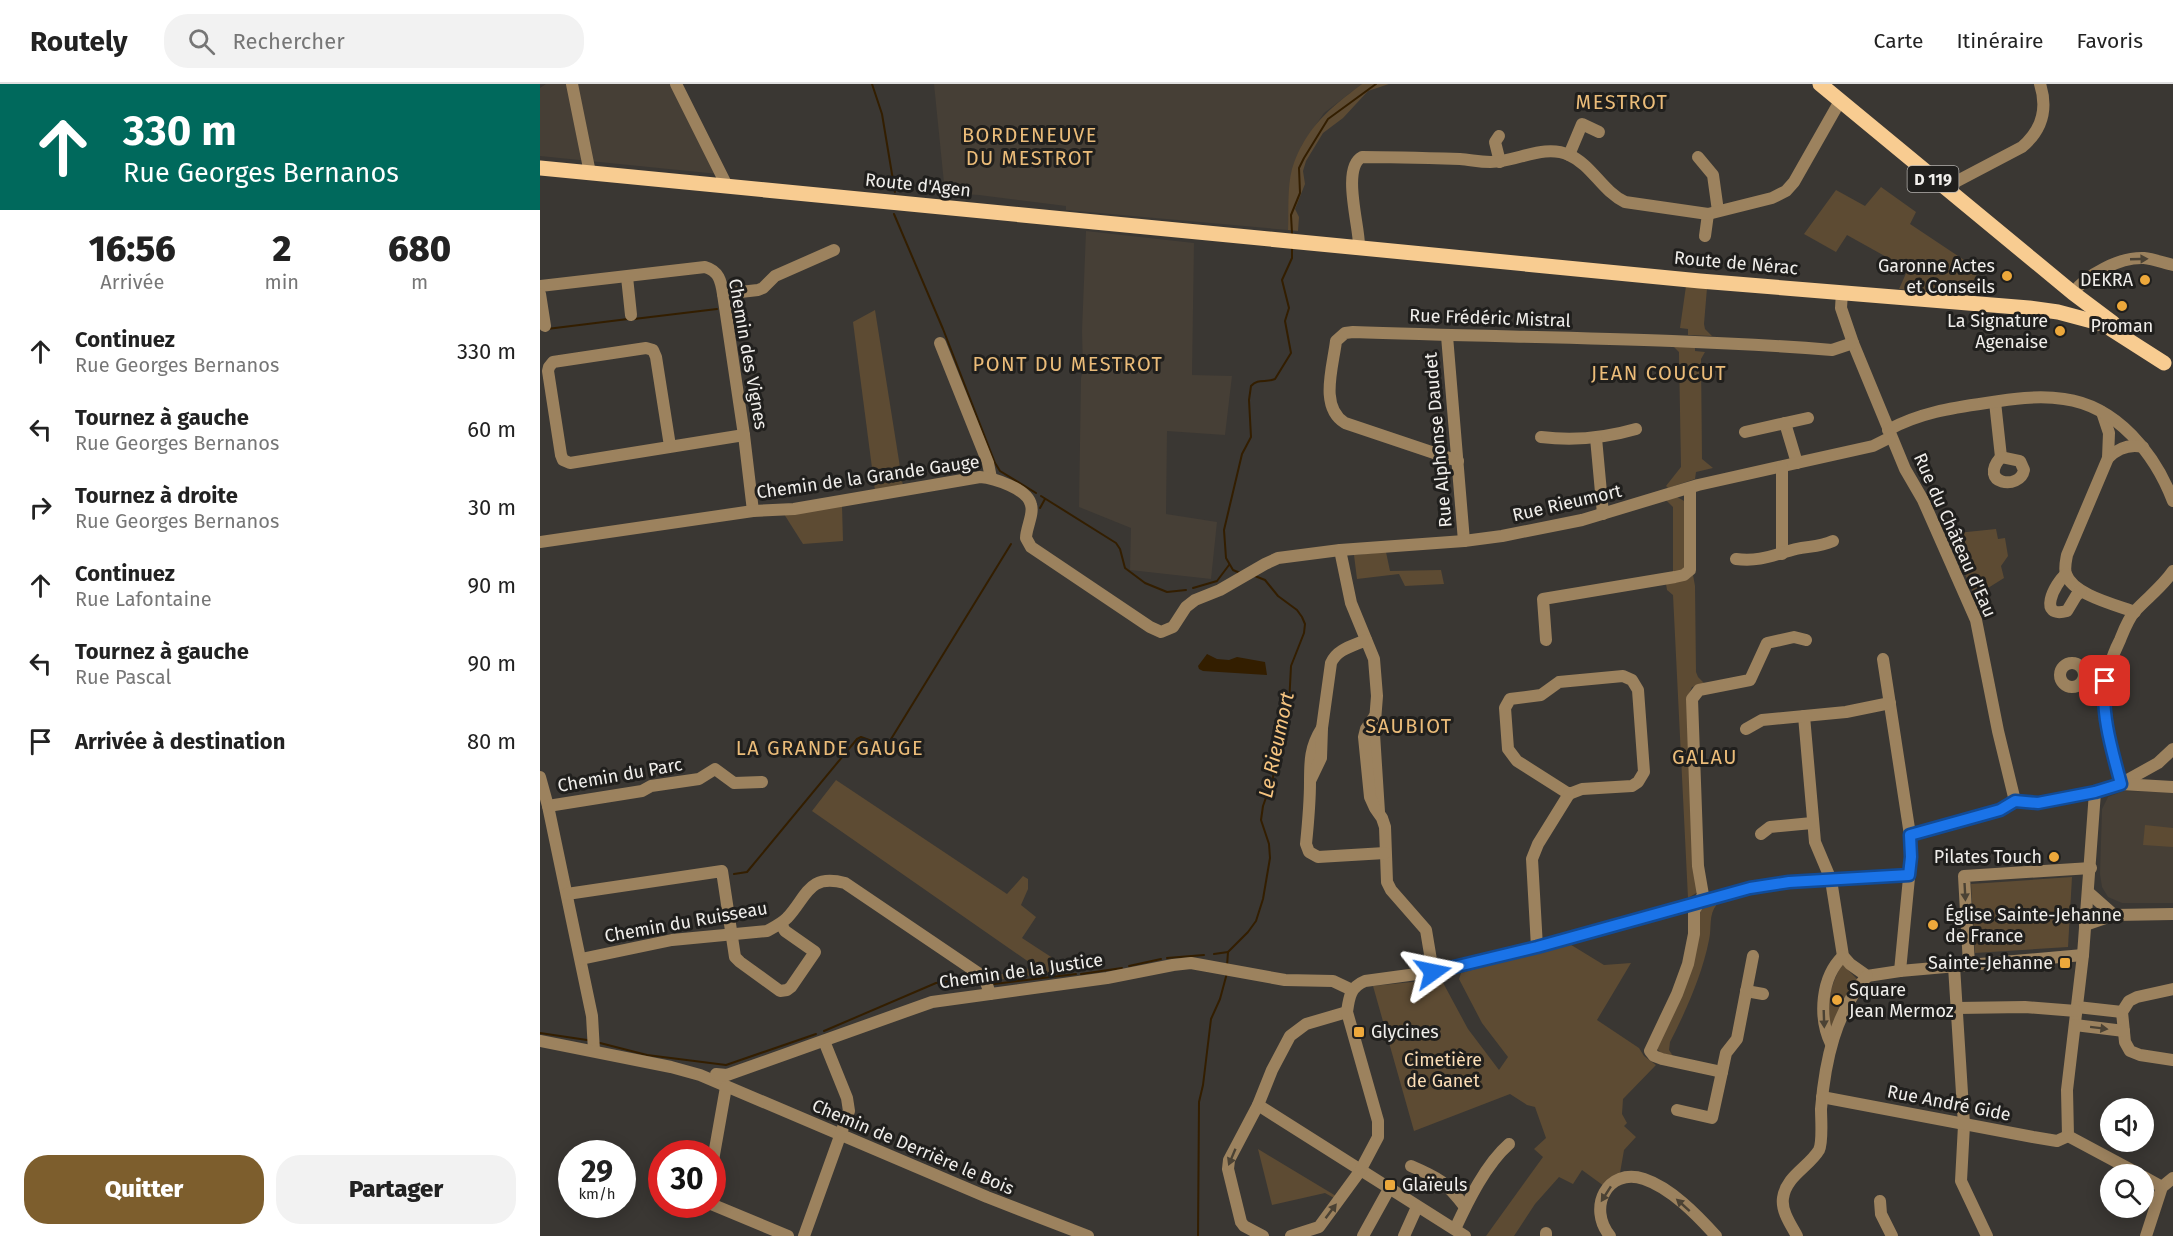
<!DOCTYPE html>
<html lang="fr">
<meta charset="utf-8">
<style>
:root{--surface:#fff;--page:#f2f2f2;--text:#222;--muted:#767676;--line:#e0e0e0;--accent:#7d5e2d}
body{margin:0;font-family:"Fira Sans",sans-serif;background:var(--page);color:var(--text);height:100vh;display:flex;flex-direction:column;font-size:22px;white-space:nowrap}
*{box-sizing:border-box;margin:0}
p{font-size:20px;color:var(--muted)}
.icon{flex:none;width:33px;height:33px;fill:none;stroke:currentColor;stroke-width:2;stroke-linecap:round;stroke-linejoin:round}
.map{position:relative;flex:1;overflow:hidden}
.drawer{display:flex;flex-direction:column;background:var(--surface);width:540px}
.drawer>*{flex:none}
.banner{background:#00695c;color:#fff;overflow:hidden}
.buttons{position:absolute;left:1560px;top:1014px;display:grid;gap:12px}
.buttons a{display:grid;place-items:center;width:54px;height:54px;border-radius:50%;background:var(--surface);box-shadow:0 3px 15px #0003;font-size:30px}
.speed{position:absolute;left:18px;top:1056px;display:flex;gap:12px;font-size:30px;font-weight:700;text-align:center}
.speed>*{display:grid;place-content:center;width:78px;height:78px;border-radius:50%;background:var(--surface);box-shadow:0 3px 15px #0003;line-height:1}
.speed small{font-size:15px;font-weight:400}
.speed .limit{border:9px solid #d22;background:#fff;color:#111}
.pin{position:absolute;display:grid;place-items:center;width:51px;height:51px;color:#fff;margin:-26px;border-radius:12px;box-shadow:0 3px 9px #0006}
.me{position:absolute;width:66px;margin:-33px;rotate:78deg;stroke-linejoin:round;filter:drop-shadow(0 0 4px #0008)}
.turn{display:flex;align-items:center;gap:21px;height:126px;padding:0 24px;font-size:27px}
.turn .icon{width:78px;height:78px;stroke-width:2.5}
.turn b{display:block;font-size:42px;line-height:51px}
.eta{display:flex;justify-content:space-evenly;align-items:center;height:102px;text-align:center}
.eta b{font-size:36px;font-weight:800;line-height:42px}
.action{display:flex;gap:12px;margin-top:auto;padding:12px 24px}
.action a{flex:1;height:69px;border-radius:24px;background:var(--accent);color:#fff;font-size:24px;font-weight:800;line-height:69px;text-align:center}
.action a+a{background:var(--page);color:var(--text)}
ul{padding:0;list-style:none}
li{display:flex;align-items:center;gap:18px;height:78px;padding:0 24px}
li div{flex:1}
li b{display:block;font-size:22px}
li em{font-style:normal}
header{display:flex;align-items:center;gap:36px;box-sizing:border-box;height:84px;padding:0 30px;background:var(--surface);border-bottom:2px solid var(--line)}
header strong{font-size:28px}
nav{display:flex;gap:33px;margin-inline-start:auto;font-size:21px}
.search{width:420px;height:54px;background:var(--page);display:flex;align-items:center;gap:15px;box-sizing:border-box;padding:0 21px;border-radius:24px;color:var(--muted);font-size:22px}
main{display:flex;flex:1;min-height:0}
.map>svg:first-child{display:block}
.built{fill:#463f36}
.green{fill:#5d4b33}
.water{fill:#331e00}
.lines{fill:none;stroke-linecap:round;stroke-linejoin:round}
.stream{stroke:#331e00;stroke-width:2}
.minor{stroke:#9c825e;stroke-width:12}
.major{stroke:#f8cc91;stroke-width:15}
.oneway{fill:#4b4234}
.route-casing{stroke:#114b97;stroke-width:15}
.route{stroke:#1a73e8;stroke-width:10}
.poi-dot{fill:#eda83b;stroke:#201f1d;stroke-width:2}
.labels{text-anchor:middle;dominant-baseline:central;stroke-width:6;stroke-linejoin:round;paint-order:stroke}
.shield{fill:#201f1d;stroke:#b2b0ad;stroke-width:1.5}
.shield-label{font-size:16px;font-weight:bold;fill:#f0eeeb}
.street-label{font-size:18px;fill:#f0eeeb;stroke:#201f1d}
.poi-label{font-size:18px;fill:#f0eeeb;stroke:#201f1d;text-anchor:end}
.park-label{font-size:18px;fill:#fcdeb6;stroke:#201f1d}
.neighbourhood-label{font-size:20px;letter-spacing:1.5px;fill:#ebbc79;stroke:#201f1d}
.water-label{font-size:20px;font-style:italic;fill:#f7c580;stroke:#201f1d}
</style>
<header>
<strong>Routely</strong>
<div class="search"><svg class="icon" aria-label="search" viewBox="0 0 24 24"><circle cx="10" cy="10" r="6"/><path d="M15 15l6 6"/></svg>Rechercher</div>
<nav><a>Carte</a><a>Itinéraire</a><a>Favoris</a></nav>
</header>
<main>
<section class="drawer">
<div class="banner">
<div class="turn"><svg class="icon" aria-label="ahead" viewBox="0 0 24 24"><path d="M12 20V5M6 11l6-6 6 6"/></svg><div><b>330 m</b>Rue Georges Bernanos</div></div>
</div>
<div class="eta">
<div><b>16:56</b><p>Arrivée</p></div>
<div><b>2</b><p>min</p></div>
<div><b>680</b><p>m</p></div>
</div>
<ul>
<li><svg class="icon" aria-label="ahead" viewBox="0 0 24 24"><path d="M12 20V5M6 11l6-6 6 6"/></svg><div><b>Continuez</b><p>Rue Georges Bernanos</p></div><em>330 m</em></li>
<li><svg class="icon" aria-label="left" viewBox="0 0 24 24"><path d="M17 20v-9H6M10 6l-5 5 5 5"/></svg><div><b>Tournez à gauche</b><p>Rue Georges Bernanos</p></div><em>60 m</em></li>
<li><svg class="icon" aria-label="right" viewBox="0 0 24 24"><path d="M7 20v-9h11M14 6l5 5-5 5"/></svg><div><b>Tournez à droite</b><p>Rue Georges Bernanos</p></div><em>30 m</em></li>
<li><svg class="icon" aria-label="ahead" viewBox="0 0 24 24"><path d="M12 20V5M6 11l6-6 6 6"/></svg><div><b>Continuez</b><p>Rue Lafontaine</p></div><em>90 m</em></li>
<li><svg class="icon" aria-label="left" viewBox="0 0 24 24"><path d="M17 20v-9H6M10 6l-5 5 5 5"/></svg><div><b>Tournez à gauche</b><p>Rue Pascal</p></div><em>90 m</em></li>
<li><svg class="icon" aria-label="arrive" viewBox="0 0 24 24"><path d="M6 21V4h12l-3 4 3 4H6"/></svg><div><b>Arrivée à destination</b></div><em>80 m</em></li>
</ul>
<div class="action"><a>Quitter</a><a>Partager</a></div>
</section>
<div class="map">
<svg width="1633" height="1152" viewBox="0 0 1633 1152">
<rect width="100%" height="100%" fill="#3a3733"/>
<g class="built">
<path d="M6 0H133L178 90 0 72V4Z"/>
<path d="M394 0H822L784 29 762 61 752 87 748 146 526 126V122L439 111 405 109Z"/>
<path d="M546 147 654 159 652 291 692 292 685 351 627 347 626 430 677 438 671 495 590 486 591 444 539 423 541 294 543 287 542 247Z"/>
<path d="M1583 707 1633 708V819H1582L1568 813 1562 803 1560 790 1562 725 1568 713Z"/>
</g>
<g class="green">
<path d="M822 0H849L828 7 803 34 783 49 766 77 763 87 765 100 755 125 759 133 758 147 748 146C749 127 747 104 752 85 765 44 789 25 822 0Z"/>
<path d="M1341 103 1376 128 1370 140 1439 186 1425 213 1359 205 1368 185 1307 151 1296 168 1264 150 1296 106 1325 122Z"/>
<path d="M1146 202 1167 204 1164 240 1165 245 1172 252 1148 251V245L1140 244Z"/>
<path d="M335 226 363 402 335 407 313 238Z"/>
<path d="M1132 261 1155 262V267L1165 268 1161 275 1162 375 1173 384 1156 388 1155 395 1128 404 1126 402 1141 383 1139 271V268Z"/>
<path d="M1137 413 1146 418 1144 487 1133 489V423L1126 416Z"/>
<path d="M302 422 303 457 263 460 244 430Z"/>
<path d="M1456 445 1458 455 1465 454 1468 472 1461 482 1464 494 1448 504 1452 523 1441 526 1407 450Z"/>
<path d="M846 468 850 487 901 486 904 500 865 502 859 490 817 495 814 471Z"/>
<path d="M1153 491 1155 502 1156 588 1158 593 1165 600 1152 603 1148 612 1158 808 1148 814 1133 511 1127 506 1126 500 1148 495Z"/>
<path d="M296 696 467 810 483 792 488 795V805L481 821 496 833 482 854 531 886 457 896V891L496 883 272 727Z"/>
<path d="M1605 741 1633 744V763L1603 761Z"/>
<path d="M1532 793 1528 863 1435 869 1431 800Z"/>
<path d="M1172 819 1177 820C1168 831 1172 844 1169 856 1162 891 1146 927 1130 958L1129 966 1133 972 1121 969 1117 965 1162 823Z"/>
<path d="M1028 859 1064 881 1091 879 1057 936 1099 964 1104 972 1116 981 1083 1015 1082 1030 1087 1039 1084 1042 1096 1053 1084 1066 1080 1089 1064 1102 1042 1086 1033 1100 1019 1093 995 1120 974 1152H946L1003 1073 994 1065 1006 1054 995 1023 987 1021 970 1010 874 1047 833 902 901 895 928 945 959 986 968 973 942 939 919 895 921 889Z"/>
<path d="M1302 880 1318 896 1293 951 1288 947C1288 917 1288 907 1302 880Z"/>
<path d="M718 1065 796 1112 794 1114 785 1109 732 1121Z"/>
</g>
<path class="water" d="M667 570 677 575 689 576 697 573 725 578 727 591 663 587 659 585 658 582Z"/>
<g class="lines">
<g class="stream">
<path d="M332 0 342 30 355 108"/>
<path d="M354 130 403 245 455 379 460 387 496 409"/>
<path d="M752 149 751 131 760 109 759 84 764 74 788 35 836 0"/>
<path d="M94 235 177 225"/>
<path d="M7 245 88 235"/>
<path d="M501 412 576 459 580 465 585 484 605 499 627 508 646 506"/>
<path d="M500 424 505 415"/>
<path d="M700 489 693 486 686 474 684 446 702 370 711 353 709 316 711 302C718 294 726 299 735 295L751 269 745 237 749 224 742 196 752 174V163"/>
<path d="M653 504 677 497 689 481"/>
<path d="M194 790 207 788 317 655 321 653 343 661 348 660 471 460"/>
<path d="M674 870 688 868"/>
<path d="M627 874 664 871"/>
<path d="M589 882 621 875"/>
<path d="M687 882 688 868 708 848 716 837 723 815 730 774 729 760 721 736 723 722 733 694 737 646 748 628 749 621 751 582 764 549 765 540 762 533 757 526 738 512 725 496 715 492"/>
<path d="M541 890 582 884"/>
<path d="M454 900 536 890"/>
<path d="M284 947 396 899 411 897 441 900"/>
<path d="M0 949 47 956"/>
<path d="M60 959 107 971 186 981 276 950"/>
<path d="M658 1152 659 1018 663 1001 671 935 680 915 687 889"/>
</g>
<g class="minor">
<path d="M32 0 50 89"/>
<path d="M136 0 187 102"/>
<path d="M959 52 955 58 960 78"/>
<path d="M1029 71 1042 40 1059 48"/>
<path d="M1158 73 1173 91 1178 127"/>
<path d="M1404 104 1482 63C1502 46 1508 25 1500 0"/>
<path d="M1165 152 1168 130"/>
<path d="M819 163C820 144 801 84 822 73 854 73 887 74 920 75 934 76 947 80 961 77 983 74 1007 61 1029 71 1052 81 1062 107 1085 118L1168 130 1232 114 1246 107 1254 98 1300 17"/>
<path d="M87 193 91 231"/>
<path d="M0 202 165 183C179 187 181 197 183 210L204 351 213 427"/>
<path d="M1302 208 1301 224 1313 259 1365 385 1383 416 1436 536 1458 647 1475 717"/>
<path d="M1533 209C1547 190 1580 173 1604 174 1614 175 1624 179 1633 181"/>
<path d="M0 210 5 242"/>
<path d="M183 210 218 206 223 204 235 192 294 166"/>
<path d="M907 252 924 457"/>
<path d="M400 259 448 379 451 394"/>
<path d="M1455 318 1461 373"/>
<path d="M1562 328 1569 349 1568 374 1527 471C1526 477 1524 484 1526 490 1533 511 1576 521 1595 528"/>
<path d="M1245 339 1257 379"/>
<path d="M1348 346C1379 329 1411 324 1446 319 1471 315 1498 311 1524 315 1577 322 1615 370 1633 417"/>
<path d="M1205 348 1268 334"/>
<path d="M1001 353C1033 357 1065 354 1096 345"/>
<path d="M1056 354 1063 430"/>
<path d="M130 362 116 273 113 266 106 264 13 278 9 283 8 287 21 371 23 376 30 379 204 351"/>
<path d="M1461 373 1480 377 1484 386C1480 407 1437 400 1461 373Z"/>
<path d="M1568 374C1578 364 1589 360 1603 363"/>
<path d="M918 377 805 339C779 323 793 283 796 257L805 249 813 248C973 254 1132 253 1292 266L1313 259"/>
<path d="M0 458 213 427 254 425 440 393C454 394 488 405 491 421 494 430 486 444 486 454L491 463 610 543 621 548 633 543 646 523 655 516 680 506 725 480 738 474 800 466 924 457 962 452 1042 436 1158 401 1333 362 1351 353"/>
<path d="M800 466 811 519 834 575 837 612 834 650 839 728"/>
<path d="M1242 470V383"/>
<path d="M1196 475C1220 478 1233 471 1256 465 1270 462 1279 463 1293 457"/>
<path d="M1526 490C1514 500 1497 535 1527 527L1536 512 1541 507"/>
<path d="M1006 556 1003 515 1135 493 1144 491 1150 486V404"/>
<path d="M1343 575 1370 751"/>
<circle cx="1532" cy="591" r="12"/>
<path d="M1083 592 1092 596 1098 606 1104 688 1098 698 1092 702 1042 705 1029 710 977 677 968 665 965 624 970 615 1001 611 1019 598Z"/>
<path d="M835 632 826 645 824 653 830 713 835 724 842 734 845 743 847 798 851 806 886 846 893 888"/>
<path d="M1264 632 1275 758 1291 796 1303 872 1310 880 1327 892 1360 887 1543 871"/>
<path d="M782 644C770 663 770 677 770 698 770 719 768 740 766 760L769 768 778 773 845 769"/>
<path d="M1206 645 1222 636 1306 628 1350 619"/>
<path d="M0 693 8 722 52 932 54 967"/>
<path d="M770 697 781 674 782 644 791 579C797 565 813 562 826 556"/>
<path d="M1582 699 1618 679 1633 665"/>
<path d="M1581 700C1568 648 1554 606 1580 556 1584 546 1588 535 1595 527 1608 513 1622 503 1633 487"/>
<path d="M1555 708 1543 871 1527 1006 1528 1052 1599 1090"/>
<path d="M1475 717 1498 719 1555 708 1581 700 1633 703"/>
<path d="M8 722 102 707 111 702 159 695 175 685 194 699 222 698"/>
<path d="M1221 750 1230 743 1272 739"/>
<path d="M1548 808 1574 831"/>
<path d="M27 810 182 787 195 873 200 878 240 907 247 906 251 903 275 868 245 847 241 840"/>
<path d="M1545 841 1574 831 1633 830"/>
<path d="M997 863 992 775 998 760 1029 710"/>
<path d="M41 875 132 856 227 847C234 843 241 840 247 834 267 813 268 789 305 799L438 889 445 895 450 910"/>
<path d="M1429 881 1424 792 1551 784"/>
<path d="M1414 882 1424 1041 1421 1097 1447 1152"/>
<path d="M1360 887 1371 773 1370 751 1460 726 1475 717"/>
<path d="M1633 905 1597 913 1589 917 1582 928 1585 958 1590 967 1600 971 1633 976"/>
<path d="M1206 907 1223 910"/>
<path d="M1537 923 1582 928"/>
<path d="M1417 924 1485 923 1536 927"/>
<path d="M1535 941 1584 947"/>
<path d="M0 957 131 983 160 991 447 1113 548 1152"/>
<path d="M1291 960C1278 933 1281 893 1303 872"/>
<path d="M1182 988 1186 969 1197 955 1213 872"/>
<path d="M176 990 187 991 392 918 567 894 633 881 651 879 745 896 793 897 812 906"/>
<path d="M1282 1013 1493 1053 1517 1057 1528 1052"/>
<path d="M718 1021 925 1152"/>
<path d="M1137 1026 1172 1034 1182 988 1122 975 1114 972 1110 967 1137 910 1148 880 1154 850V827L1163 811 1158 782 1152 615 1159 606 1210 596 1227 559 1254 553 1266 556"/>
<path d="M172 1082 186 1003"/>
<path d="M871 1082C899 1094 906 1098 925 1123"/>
<path d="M1604 1093 1622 1103"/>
<path d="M1340 1117 1341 1130 1352 1152"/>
<path d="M171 1120 248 1152"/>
<path d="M915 1145C928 1117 946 1080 969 1060"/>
<path d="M264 1152 309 1027 307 1014 284 957"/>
<path d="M723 1152 704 1142 701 1138 688 1085 689 1076 718 1021 732 986 750 952 766 940 807 928"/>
<path d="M751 1152 779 1143 820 1087 838 1053V1037L807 928C809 914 810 903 825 897L906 886 997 863 1210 804 1249 798 1369 791"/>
<path d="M823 1152 849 1105"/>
<path d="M864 1152 877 1123"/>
<path d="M1006 1152V1149"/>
<path d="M1070 1152C1047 1124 1067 1083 1104 1095 1131 1104 1157 1131 1176 1152"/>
<path d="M1257 1152C1251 1141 1241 1127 1243 1114 1246 1092 1269 1083 1279 1066 1283 1058 1281 1035 1281 1025 1285 977 1295 929 1327 892"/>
<path d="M1606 1152 1622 1103 1633 1094"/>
</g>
<g class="major">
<path d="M1280 0 1533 209 1573 239"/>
<path d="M0 84 1160 197 1489 224 1518 228 1563 240 1624 279"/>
</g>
</g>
<defs><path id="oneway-solid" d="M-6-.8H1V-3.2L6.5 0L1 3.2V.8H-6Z" transform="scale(1.5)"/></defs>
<g class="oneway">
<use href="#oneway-solid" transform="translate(1599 175) rotate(-2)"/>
<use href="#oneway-solid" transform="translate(1425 808) rotate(87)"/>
<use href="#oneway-solid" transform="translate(1284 935) rotate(88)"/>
<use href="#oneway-solid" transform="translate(1559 944) rotate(7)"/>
<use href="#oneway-solid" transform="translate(692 1073) rotate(113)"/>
<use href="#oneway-solid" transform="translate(1066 1110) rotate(123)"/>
<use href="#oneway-solid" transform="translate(1143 1121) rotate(-138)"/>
<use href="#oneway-solid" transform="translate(791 1127) rotate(-53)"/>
</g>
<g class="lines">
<defs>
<path id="route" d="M893 888 997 863 1210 804 1249 798 1369 791 1371 773 1370 751 1460 726 1475 717 1498 719 1555 708 1581 700C1572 666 1561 631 1565 597"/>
</defs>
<use href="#route" class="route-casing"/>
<use href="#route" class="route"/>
</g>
<g class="poi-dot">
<circle cx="1467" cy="192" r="6"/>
<circle cx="1605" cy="196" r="6"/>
<circle cx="1582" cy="222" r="6"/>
<circle cx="1520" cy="247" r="6"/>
<circle cx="1514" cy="773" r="6"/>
<circle cx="1393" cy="841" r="6"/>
<rect x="1519" y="873" width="12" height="12" rx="3"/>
<circle cx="1297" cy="916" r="6"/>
<rect x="813" y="942" width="12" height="12" rx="3"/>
<rect x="844" y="1095" width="12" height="12" rx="3"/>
</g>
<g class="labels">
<rect class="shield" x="1367.5" y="82" width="51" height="26" rx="4.5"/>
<g class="shield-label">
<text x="1393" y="95">D 119</text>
</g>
<g class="street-label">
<text transform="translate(378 101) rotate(6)">Route d'Agen</text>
<text transform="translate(1196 179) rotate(5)">Route de Nérac</text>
<text transform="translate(950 234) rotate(2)">Rue Frédéric Mistral</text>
<text transform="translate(208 270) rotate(80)">Chemin des Vignes</text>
<text transform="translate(898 356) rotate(-95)">Rue Alphonse Daudet</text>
<text transform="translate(328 393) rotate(-8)">Chemin de la Grande Gauge</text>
<text transform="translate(1027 419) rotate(-13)">Rue Rieumort</text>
<text transform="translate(1415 451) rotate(66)">Rue du Château d'Eau</text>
<text transform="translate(80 691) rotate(-10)">Chemin du Parc</text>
<text transform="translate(146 838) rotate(-10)">Chemin du Ruisseau</text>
<text transform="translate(481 887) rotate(-8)">Chemin de la Justice</text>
<text transform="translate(1409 1019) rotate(11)">Rue André Gide</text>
<text transform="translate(373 1063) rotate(23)">Chemin de Derrière le Bois</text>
</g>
<g class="poi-label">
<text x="1455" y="182">Garonne Actes<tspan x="1455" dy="21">et Conseils</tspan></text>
<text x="1593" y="196">DEKRA</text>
<text x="1508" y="237">La Signature<tspan x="1508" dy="21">Agenaise</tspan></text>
<text x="1582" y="242" text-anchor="middle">Proman</text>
<text x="1502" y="773">Pilates Touch</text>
<text x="1405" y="831" text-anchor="start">Église Sainte-Jehanne<tspan x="1405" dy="21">de France</tspan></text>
<text x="1513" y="879">Sainte-Jehanne</text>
<text x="1309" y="906" text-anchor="start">Square<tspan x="1309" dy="21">Jean Mermoz</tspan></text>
<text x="831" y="948" text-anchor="start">Glycines</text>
<text x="862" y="1101" text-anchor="start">Glaïeuls</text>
</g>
<g class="park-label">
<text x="903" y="976">Cimetière<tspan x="903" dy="21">de Ganet</tspan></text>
</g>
<g class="neighbourhood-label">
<text x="1082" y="18">MESTROT</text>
<text x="490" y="51">BORDENEUVE<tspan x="490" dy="23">DU MESTROT</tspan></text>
<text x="528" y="280">PONT DU MESTROT</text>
<text x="1119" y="289">JEAN COUCUT</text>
<text x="869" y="642">SAUBIOT</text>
<text x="290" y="664">LA GRANDE GAUGE</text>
<text x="1165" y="673">GALAU</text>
</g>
<g class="water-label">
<text transform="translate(736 661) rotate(-78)">Le Rieumort</text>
</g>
</g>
</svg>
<div class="buttons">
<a><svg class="icon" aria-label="sound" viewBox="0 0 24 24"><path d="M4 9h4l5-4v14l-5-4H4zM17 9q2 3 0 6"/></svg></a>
<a><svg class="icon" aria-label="search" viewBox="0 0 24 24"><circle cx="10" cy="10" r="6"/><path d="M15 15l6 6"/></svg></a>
</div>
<div class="speed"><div>29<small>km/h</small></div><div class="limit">30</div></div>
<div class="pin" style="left:1565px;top:597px;background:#d93025"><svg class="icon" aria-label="arrive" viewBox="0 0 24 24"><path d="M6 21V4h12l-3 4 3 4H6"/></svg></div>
<svg class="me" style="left:893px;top:888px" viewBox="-20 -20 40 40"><path d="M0-17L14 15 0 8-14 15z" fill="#1a73e8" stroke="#fff" stroke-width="4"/></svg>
</div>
</main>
